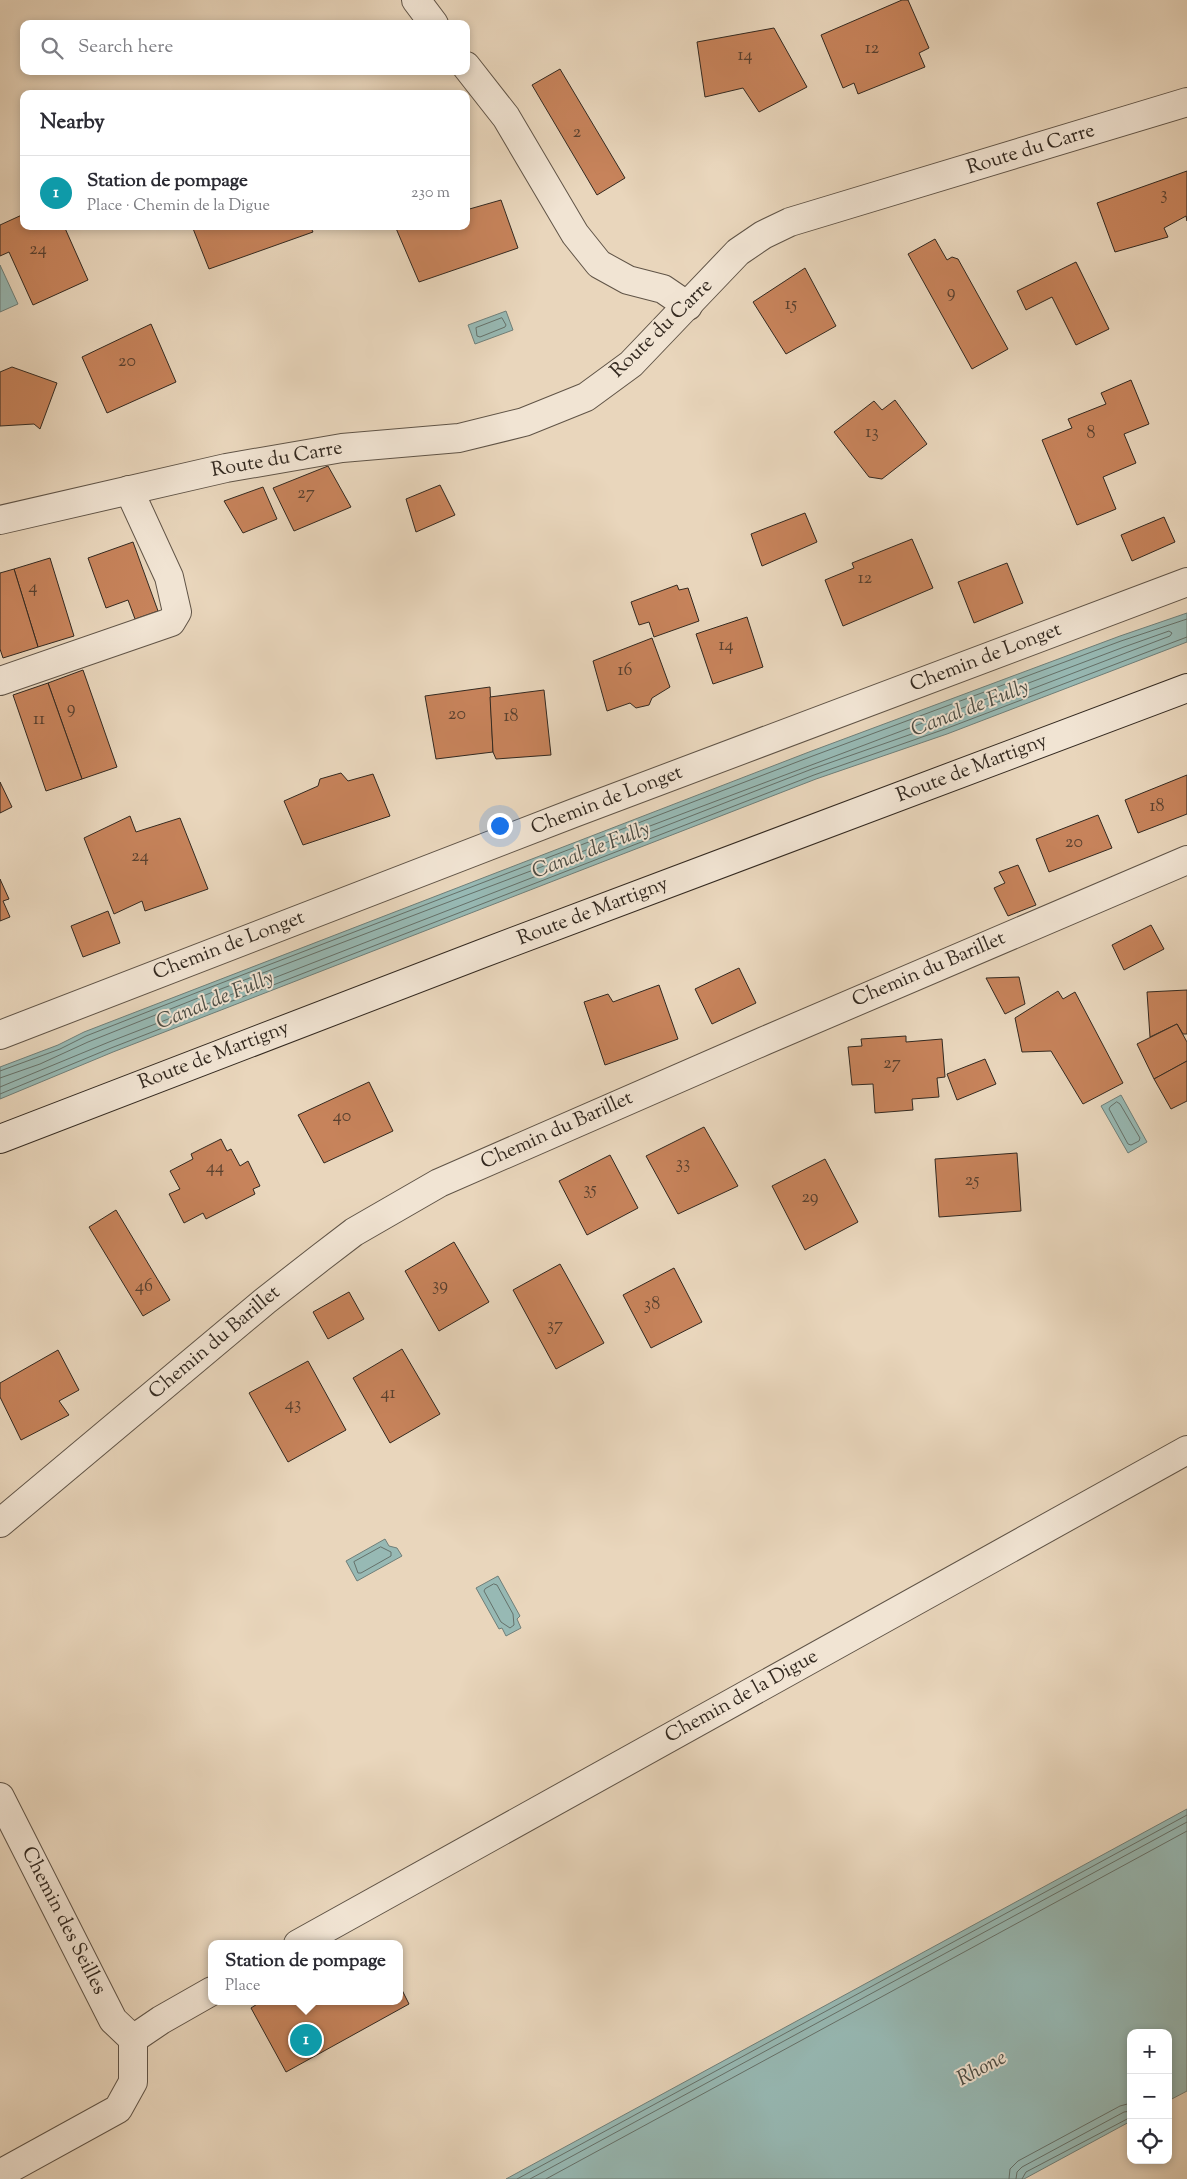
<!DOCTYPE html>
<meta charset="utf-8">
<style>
:root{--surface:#fff;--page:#f2f2f3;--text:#2b2b33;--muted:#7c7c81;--line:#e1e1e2;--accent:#1a73e8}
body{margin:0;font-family:"Sorts Mill Goudy",serif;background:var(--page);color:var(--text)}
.controls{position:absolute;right:15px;bottom:15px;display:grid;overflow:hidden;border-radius:10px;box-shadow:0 2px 8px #0003}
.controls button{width:45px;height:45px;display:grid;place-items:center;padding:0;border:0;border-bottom:1px solid var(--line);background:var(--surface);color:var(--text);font:25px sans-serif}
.you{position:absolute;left:499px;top:825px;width:18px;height:18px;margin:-12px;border:4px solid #fff;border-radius:50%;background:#1a73e8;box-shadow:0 0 0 8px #1a73e833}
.badge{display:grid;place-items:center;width:32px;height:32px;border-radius:50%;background:var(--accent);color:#fff;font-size:16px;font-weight:700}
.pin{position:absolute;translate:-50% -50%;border:2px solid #fff;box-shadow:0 1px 5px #0006}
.popup{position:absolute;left:208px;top:1940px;width:195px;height:65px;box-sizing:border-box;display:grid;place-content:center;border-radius:10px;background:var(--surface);filter:drop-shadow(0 1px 4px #0005);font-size:16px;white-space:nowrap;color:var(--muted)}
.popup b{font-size:19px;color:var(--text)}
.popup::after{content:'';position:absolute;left:50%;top:100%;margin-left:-10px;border:10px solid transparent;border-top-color:var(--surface)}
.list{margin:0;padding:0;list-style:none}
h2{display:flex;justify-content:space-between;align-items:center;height:65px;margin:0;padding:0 20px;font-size:21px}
h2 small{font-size:16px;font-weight:400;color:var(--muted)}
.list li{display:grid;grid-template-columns:32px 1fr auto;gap:15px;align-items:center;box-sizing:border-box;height:75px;padding:0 20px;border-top:1px solid var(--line)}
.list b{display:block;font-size:19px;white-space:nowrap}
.list p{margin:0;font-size:16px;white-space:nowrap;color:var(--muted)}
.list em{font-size:16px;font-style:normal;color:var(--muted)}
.icon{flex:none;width:28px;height:28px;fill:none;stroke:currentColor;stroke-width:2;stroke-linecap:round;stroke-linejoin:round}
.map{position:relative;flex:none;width:1187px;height:2179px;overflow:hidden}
.search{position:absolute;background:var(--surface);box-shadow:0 2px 8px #0003;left:20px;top:20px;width:450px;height:55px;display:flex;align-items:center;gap:12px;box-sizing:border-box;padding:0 18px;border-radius:10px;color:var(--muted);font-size:19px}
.panel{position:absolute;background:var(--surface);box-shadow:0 2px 8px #0003;left:20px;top:90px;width:450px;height:140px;border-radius:10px}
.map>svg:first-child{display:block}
</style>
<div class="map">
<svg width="1187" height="2179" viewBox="0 0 1187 2179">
<rect width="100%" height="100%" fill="#e9d6bc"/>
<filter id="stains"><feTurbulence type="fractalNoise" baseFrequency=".004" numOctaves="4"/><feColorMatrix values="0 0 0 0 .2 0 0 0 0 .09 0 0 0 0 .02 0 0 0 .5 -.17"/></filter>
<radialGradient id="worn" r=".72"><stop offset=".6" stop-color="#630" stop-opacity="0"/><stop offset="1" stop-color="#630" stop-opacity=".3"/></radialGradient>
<g fill="#97b9b4" stroke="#6f7f79">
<path d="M0 265 18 304 0 312Z"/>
<path d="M506 311 513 330 475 344 468 325Z"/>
<path d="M1187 613V642L947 734 816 779 113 1052 0 1099V1067L58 1045 84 1032 809 752 1120 636Z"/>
<path d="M1121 1095 1147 1142 1128 1153 1101 1106Z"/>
<path d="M385 1539 389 1546 397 1548 402 1556 357 1581 346 1561Z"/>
<path d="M498 1576 520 1616 517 1619 521 1628 506 1636 502 1628 499 1629 476 1588Z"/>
<path d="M1187 1809V2091L1168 2101V2033H1131V2121L1024 2179H506Z"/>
</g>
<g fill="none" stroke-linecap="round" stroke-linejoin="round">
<g stroke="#65716a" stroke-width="1">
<path d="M502 318 506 325 505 327 480 337 477 336 476 328Z"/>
<path d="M0 1071 60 1049 86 1036 211 987 810 757 1121 641 1187 619"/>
<path d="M0 1078 40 1064 88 1042 213 992 438 906 1124 647 1169 631 1172 633 1170 636 943 723 812 769 109 1042 0 1087"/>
<path d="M0 1094 111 1048 814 775 945 729 1187 637"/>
<path d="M1117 1102 1120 1104 1140 1138 1139 1141 1131 1145 1128 1144 1109 1109 1110 1107Z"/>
<path d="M381 1547 391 1552V1556L361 1573H358L354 1562Z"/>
<path d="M494 1584 497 1585 513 1614 514 1625 510 1628 501 1622 484 1591 485 1589Z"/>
<path d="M517 2179 1187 1815"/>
<path d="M530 2179 1187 1822"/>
<path d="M546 2179 1187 1831"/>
<path d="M1009 2179 1010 2169 1018 2161 1120 2106 1131 2103"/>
<path d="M1016 2179 1017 2172 1022 2167 1124 2112 1131 2111"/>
<path d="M1022 2179 1026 2172 1131 2117"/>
</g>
</g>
<g fill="#c7835b" stroke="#332920">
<path d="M902 0H908L929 48 919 53 925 67 858 94 854 83 843 88 821 35Z"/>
<path d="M774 28 807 87 759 112 743 88 705 97 697 42Z"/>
<path d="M560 69 625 178 597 195 532 85Z"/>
<path d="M1187 171V221L1186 216 1164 228 1168 237 1115 252 1097 203Z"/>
<path d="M501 200 518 248 419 282 395 226H466V210Z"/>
<path d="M24 214V226H64L88 280 33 305 9 252 0 256V225Z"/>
<path d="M192 226H310L313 232 209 269Z"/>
<path d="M935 239 947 260 952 257 958 259 1008 349 972 369 908 254Z"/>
<path d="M1076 262 1109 329 1076 345 1052 297 1026 310 1017 291Z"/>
<path d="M805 268 836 326 786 354 753 302Z"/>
<path d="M151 324 176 382 107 413 82 357Z"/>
<path d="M12 367 57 383 40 429 34 424 0 426V372Z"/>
<path d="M1131 380 1149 424 1124 434 1136 463 1103 477 1116 509 1077 525 1042 440 1072 428 1068 419 1106 404 1101 393Z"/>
<path d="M895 400 927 444 882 479 869 477 834 432 874 401 882 410Z"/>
<path d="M328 466 351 507 294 531 273 488Z"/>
<path d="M440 485 455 515 416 532 406 499Z"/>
<path d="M263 487 277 519 243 533 224 501Z"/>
<path d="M805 513 817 542 762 566 751 534Z"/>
<path d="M1164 517 1175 542 1132 561 1121 535Z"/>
<path d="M912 539 933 588 843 626 825 580 854 568 852 563Z"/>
<path d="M133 542 158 611 135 619 128 600 106 608 88 558Z"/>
<path d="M50 558 74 636 38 647 14 569Z"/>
<path d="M1007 563 1023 603 974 623 958 582Z"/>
<path d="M14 569 38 647 3 658 0 649V573Z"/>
<path d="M677 585 679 590 688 588 699 621 654 637 649 622 639 625 631 602Z"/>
<path d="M747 617 763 667 713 684 696 634Z"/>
<path d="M652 638 670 687 652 698 649 705 636 708 630 703 607 711 593 661Z"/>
<path d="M83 670 117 767 82 779 48 683Z"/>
<path d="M48 683 82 779 46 791 13 695Z"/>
<path d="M490 687 493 752 436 759 425 696Z"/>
<path d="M544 690 551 755 496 759 493 752 490 697Z"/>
<path d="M341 773 348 781 373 774 390 816 303 845 284 801 318 786 320 779Z"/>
<path d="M1187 775V814L1138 833 1125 800Z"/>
<path d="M0 782 12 807 0 813Z"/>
<path d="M1098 815 1112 848 1049 872 1036 839Z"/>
<path d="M130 816 136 832 180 818 208 889 145 911 142 901 114 914 84 838Z"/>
<path d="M1018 865 1036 905 1008 916 994 888 1005 883 999 872Z"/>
<path d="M0 879 9 899 3 901 10 917 0 921Z"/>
<path d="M108 911 120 943 83 957 71 926Z"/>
<path d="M1151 925 1164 949 1124 970 1112 945Z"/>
<path d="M739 968 756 1003 712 1024 695 989Z"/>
<path d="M1019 977 1025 1004 1005 1014 986 978Z"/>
<path d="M659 985 678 1039 605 1065 584 1002 608 994 613 1002Z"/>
<path d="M1187 990V1034H1183L1177 1024 1150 1037 1147 992Z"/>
<path d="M1058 991 1063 999 1075 992 1123 1083 1083 1104 1051 1051 1022 1052 1015 1018Z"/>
<path d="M1177 1024 1187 1042V1061L1154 1079 1137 1044Z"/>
<path d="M906 1036V1042L942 1039 945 1077 937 1078 939 1097 912 1099 913 1110 875 1113 873 1084 852 1085 848 1047 862 1046 861 1039Z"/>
<path d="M985 1059 996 1084 957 1100 947 1074Z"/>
<path d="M1187 1061V1101L1171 1109 1154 1079Z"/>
<path d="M369 1082 393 1131 324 1163 298 1115Z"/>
<path d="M704 1127 738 1186 678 1214 646 1156Z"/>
<path d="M221 1139 227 1151 231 1149 240 1166 248 1161 260 1186 253 1189 255 1194 206 1219 203 1213 184 1223 169 1194 180 1189 170 1171 193 1159 191 1154Z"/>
<path d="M1017 1153 1021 1211 939 1217 935 1159Z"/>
<path d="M610 1155 638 1208 587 1235 559 1181Z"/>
<path d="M825 1159 858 1222 805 1250 772 1186Z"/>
<path d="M116 1210 170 1300 143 1316 89 1227Z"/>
<path d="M454 1242 489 1302 439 1331 405 1271Z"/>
<path d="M560 1264 604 1343 556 1369 513 1290Z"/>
<path d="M674 1268 702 1322 651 1348 623 1295Z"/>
<path d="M349 1292 364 1319 328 1339 313 1312Z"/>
<path d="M402 1349 440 1414 390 1443 353 1378Z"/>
<path d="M58 1350 79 1390 59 1401 69 1415 21 1440 0 1397V1383Z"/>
<path d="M308 1361 346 1430 288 1462 249 1393Z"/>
<path d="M400 1986 409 2004 286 2072 251 2008 262 2001H400Z"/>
</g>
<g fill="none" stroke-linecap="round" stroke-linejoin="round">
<g stroke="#605447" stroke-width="30">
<g id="minor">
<path d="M416 0 434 24"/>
<path d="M466 66 506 117 575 234 599 264 628 280 663 289 688 306"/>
<path d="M0 520 226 468 342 448 459 438 524 422 586 397 631 364 738 252 763 235 790 222 1187 102"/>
<path d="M0 681 171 622 177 612 169 577 129 490"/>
<path d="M0 1035 574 813 1187 582"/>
<path d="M0 1523 265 1301 320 1258 354 1232 439 1183 764 1041 1187 860"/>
<path d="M0 1797 113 2020 133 2039"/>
<path d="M298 1944 1187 1450"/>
<path d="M133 2039 161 2020 212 1991"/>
<path d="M0 2174 118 2109 133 2082V2039"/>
</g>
</g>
<g stroke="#332920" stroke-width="30">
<path id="secondary" d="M0 1139 481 954 1187 688"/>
</g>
<use href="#minor" stroke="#f1e4d3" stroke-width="28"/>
<use href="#secondary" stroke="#f1e4d3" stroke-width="28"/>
</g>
<g text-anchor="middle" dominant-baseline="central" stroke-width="4" stroke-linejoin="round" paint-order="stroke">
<g font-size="18" fill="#58402f">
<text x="872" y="49">12</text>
<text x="745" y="56">14</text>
<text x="577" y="133">2</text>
<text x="1164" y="195">3</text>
<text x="38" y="250">24</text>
<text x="951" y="293">9</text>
<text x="791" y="305">15</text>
<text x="127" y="362">20</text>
<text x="872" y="433">13</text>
<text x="1091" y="434">8</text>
<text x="306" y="494">27</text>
<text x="865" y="579">12</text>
<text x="33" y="588">4</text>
<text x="726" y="646">14</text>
<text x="625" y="671">16</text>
<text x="71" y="709">9</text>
<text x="457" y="715">20</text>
<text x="511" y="717">18</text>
<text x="39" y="720">11</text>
<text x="1157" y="807">18</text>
<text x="1074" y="843">20</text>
<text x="140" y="857">24</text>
<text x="892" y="1064">27</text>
<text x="342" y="1117">40</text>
<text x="683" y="1164">33</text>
<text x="215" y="1168">44</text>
<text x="972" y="1181">25</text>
<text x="590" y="1190">35</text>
<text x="810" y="1198">29</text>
<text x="440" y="1286">39</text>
<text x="144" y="1287">46</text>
<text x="652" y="1305">38</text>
<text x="555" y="1326">37</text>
<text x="388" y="1394">41</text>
<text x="293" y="1405">43</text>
</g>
<g font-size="20" fill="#332920" stroke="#f1e4d3">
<text transform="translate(1031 150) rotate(-17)">Route du Carre</text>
<text transform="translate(662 329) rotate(-44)">Route du Carre</text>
<text transform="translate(277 460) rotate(-10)">Route du Carre</text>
<text transform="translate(986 658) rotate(-21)">Chemin de Longet</text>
<text transform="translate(972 769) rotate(-21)">Route de Martigny</text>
<text transform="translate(607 801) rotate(-21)">Chemin de Longet</text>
<text transform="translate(593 912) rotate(-21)">Route de Martigny</text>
<text transform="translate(229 946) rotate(-21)">Chemin de Longet</text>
<text transform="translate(929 970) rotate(-23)">Chemin du Barillet</text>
<text transform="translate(214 1056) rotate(-21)">Route de Martigny</text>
<text transform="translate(557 1131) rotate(-24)">Chemin du Barillet</text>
<text transform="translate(215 1343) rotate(-40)">Chemin du Barillet</text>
<text transform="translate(742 1697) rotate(-29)">Chemin de la Digue</text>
<text transform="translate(63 1921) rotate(63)">Chemin des Seilles</text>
</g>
<g font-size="21" font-style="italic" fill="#4c4d45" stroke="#f1e4d3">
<text transform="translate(970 709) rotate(-21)">Canal de Fully</text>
<text transform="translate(591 851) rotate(-21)">Canal de Fully</text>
<text transform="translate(215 1001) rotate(-22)">Canal de Fully</text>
<text transform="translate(982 2069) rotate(-28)">Rhone</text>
</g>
</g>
<rect width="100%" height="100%" filter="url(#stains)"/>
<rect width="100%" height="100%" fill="url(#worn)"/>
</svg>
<div class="controls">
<button>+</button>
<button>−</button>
<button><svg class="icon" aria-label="locate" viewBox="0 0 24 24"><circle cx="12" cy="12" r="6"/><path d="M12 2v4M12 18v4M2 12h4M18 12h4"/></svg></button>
</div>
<div class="you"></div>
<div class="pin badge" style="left:306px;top:2040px;background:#0f9aa8">1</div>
<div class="popup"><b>Station de pompage</b>Place</div>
<div class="search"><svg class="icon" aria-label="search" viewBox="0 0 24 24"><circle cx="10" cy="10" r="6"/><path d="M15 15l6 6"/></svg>Search here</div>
<section class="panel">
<h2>Nearby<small></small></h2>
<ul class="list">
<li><span class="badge" style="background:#0f9aa8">1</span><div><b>Station de pompage</b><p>Place · Chemin de la Digue</p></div><em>230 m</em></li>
</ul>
</section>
</div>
